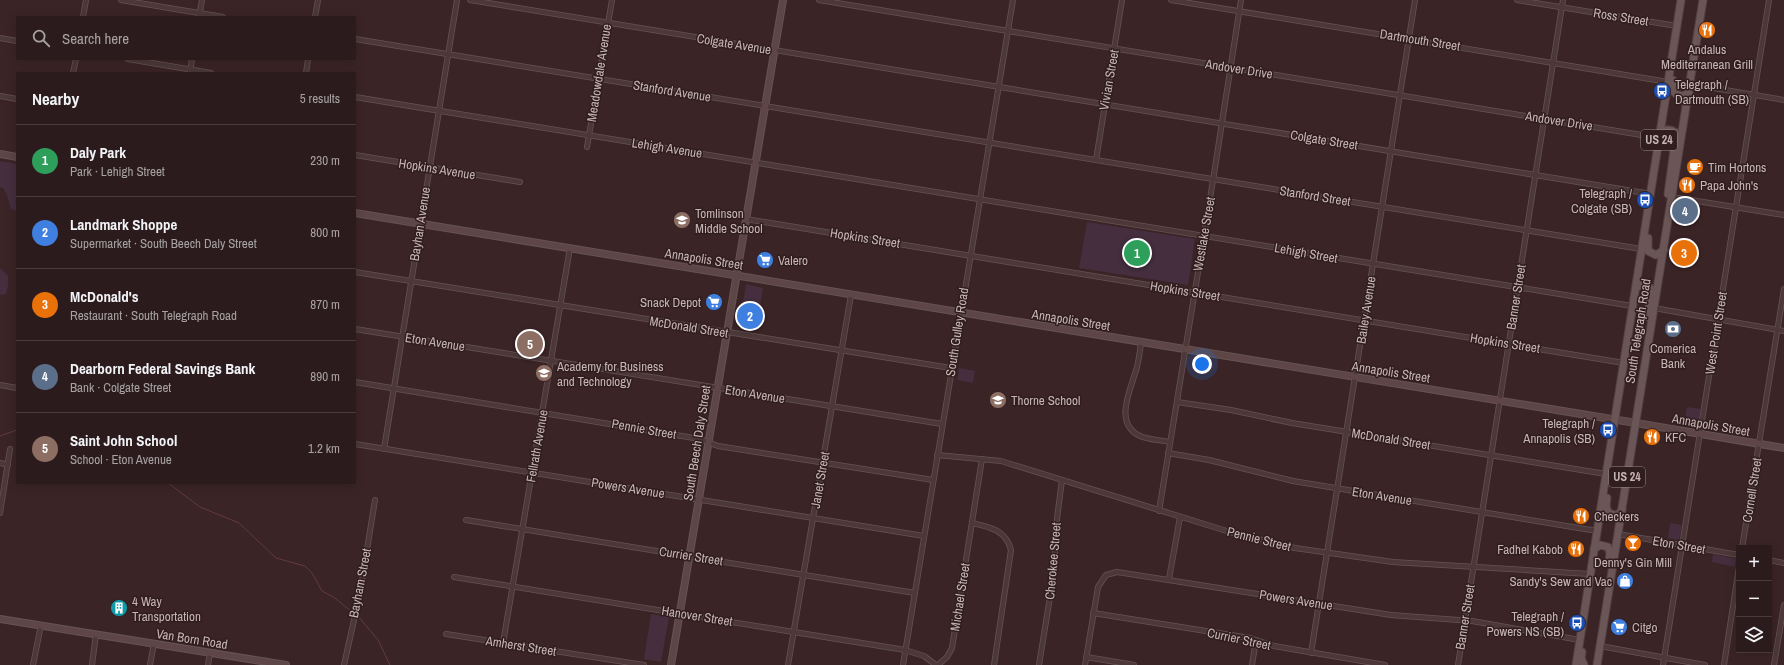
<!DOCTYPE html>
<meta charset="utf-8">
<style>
:root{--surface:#2c1b1c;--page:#382829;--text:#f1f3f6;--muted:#a6a1a3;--line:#48393b;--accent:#f28d8f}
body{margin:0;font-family:"Archivo Narrow",sans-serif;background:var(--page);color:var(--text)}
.controls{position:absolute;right:12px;bottom:12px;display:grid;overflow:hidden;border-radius:0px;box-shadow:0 2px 10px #0003}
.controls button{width:36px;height:36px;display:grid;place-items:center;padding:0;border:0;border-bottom:1px solid var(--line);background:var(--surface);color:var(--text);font:20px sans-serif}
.you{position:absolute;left:1202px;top:364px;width:14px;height:14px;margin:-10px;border:3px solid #fff;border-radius:50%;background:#1a73e8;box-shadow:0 0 0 6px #1a73e833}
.badge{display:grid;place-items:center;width:26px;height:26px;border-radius:50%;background:var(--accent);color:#fff;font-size:13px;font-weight:700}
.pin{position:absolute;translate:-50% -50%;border:2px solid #fff;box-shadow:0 1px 4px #0006}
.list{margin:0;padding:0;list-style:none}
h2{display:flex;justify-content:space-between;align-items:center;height:52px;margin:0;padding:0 16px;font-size:17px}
h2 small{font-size:13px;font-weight:400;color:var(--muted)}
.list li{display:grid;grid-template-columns:26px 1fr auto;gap:12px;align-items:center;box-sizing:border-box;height:72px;padding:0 16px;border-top:1px solid var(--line)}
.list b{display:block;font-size:15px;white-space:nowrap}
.list p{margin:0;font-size:13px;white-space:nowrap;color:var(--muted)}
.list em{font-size:13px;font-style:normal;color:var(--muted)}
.icon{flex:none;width:22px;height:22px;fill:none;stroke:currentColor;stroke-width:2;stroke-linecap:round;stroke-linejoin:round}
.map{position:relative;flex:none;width:1784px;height:665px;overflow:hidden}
.search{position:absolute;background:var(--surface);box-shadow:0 2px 10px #0003;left:16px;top:16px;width:340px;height:44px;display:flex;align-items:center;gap:10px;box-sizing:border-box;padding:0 14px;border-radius:0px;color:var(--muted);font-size:15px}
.panel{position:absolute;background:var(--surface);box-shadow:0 2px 10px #0003;left:16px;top:72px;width:340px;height:412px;border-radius:0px}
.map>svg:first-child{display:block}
</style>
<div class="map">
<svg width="1784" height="665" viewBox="0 0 1784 665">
<rect width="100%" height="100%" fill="#3b2426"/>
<g fill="#452e3e">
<path d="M0 161 17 164V211L11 209 7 195 3 188 0 187Z"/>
<path d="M1087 222 1195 239 1188 285 1079 268Z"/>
<path d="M0 268 8 276V286L6 294 0 295Z"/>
<path d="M746 284 763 288 759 312 742 309Z"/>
<path d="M959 368 975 371 973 383 957 380Z"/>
<path d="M1687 407 1701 409 1697 427 1684 425Z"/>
<path d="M1670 523 1682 525 1679 540 1668 538Z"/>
<path d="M1713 554 1736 559 1735 567 1712 562Z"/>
<path d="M651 614 669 617 661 662 644 659Z"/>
</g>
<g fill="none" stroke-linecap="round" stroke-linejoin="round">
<g stroke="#633a3c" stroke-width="1">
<path d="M0 436 17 430"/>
<path d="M168 483 200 507 239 523 276 558 305 566 312 573 322 591 335 598 353 613"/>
<path d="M358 616 378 640 390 665"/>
</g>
<g stroke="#665354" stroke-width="6">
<g id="street">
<path d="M121 0 223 17"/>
<path d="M470 0 1651 194"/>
<path d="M819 0 1660 138"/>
<path d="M1171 0 1668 82"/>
<path d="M1517 0 1677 26"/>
<path d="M83 17 86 0"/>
<path d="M199 17 202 0"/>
<path d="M315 17 318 0"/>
<path d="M0 38 17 41"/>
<path d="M355 39 1641 249"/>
<path d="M128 59 211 73"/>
<path d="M73 73 76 59"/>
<path d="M190 73 192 59"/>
<path d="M306 73 308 59"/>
<path d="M1690 84 1784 100"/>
<path d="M0 96 17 99"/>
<path d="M355 97 1632 306"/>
<path d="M587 147 612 0"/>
<path d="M355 155 520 182"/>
<path d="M1096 160 1122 0"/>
<path d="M1672 197 1784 215"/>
<path d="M746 219 1624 363"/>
<path d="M355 272 951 368"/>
<path d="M1654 308 1784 331"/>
<path d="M355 329 942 424"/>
<path d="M1141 342C1140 351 1139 359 1137 367 1132 387 1112 423 1140 436 1149 440 1161 440 1170 442"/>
<path d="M355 382 700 439 718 446 933 480"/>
<path d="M0 385 17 388"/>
<path d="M1177 402 1231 410 1292 423 1606 474"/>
<path d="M355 444 924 536"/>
<path d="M384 449 457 0"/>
<path d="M1168 453 1209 460 1293 481 1597 531"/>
<path d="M937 455 1001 461 1230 532 1295 548 1393 562 1590 574"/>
<path d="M0 463 8 465"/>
<path d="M1159 511 1214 174 1241 0"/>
<path d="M0 513 10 449"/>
<path d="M466 520 915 593"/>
<path d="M972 523C990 527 1006 530 1011 550L994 665"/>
<path d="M1618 534 1739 555"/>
<path d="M1742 548 1784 289"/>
<path d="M1769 560 1784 563"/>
<path d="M454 577 905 650 924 656 936 665"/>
<path d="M1169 579 1180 517"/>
<path d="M1093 613 1250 638 1274 646 1385 665"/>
<path d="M446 634 644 665"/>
<path d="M503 643 570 248"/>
<path d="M1600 646 1705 665"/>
<path d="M1311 653 1415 0"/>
<path d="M1086 657 1134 665"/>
<path d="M33 665 41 625"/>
<path d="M92 665 96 634"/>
<path d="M150 665 154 643"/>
<path d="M208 665 210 653"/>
<path d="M344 665 360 593 375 500"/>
<path d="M788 665 851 295"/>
<path d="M903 665 1013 0"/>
<path d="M938 665 947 657 952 648 982 459"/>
<path d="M1039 665 1055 566V534L1062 480"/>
<path d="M1085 665 1098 587 1106 575 1117 572 1391 615 1472 621 1580 640"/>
<path d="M1252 665 1256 640"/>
<path d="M1458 665 1563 0"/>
<path d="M1663 665 1769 0"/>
<path d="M1724 665 1739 567"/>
<path d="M1774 665 1784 605"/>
</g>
</g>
<g stroke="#665354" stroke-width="8">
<g id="secondary">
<path d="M0 154 17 157"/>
<path d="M355 213 1636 423 1784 448"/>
<path d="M0 619 286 665"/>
<path d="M671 665 783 0"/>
</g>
</g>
<g stroke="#544142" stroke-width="9">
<g id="primary">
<path d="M1673 80 1672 89 1676 94 1683 96 1689 93"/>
<path d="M1660 134C1665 129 1670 129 1675 132L1676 135 1668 194"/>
<path d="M1648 238V251L1656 255 1664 250"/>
<path d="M1636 288 1640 285 1645 284 1651 289 1648 317"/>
<path d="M1607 498C1605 508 1606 515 1618 515L1622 510"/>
<path d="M1594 549 1600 545 1608 547 1610 553 1609 562"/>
<path d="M1582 652 1581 658 1584 665"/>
<path d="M1576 665 1681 0"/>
<path d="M1597 665 1703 0"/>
</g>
</g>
<use href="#street" stroke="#4c3839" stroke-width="4.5"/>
<use href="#secondary" stroke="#5e4646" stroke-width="6"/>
<use href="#primary" stroke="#6b5657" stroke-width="7"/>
</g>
<defs>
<g id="restaurant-disc" transform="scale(0.9)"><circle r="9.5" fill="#e8710a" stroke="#301d1e"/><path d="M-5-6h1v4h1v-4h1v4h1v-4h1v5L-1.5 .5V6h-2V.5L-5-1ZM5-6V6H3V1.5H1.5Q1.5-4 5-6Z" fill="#fff"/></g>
<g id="bus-disc" transform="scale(0.9)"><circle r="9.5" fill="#1a4fb4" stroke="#301d1e"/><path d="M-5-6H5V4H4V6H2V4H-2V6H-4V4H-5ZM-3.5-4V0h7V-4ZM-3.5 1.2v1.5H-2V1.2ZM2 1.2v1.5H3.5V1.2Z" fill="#fff"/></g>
<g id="cafe-disc" transform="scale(0.9)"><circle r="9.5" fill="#e8710a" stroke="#301d1e"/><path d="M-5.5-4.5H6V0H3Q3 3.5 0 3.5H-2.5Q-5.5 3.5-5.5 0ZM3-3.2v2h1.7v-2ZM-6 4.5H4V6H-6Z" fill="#fff"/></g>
<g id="school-disc" transform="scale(0.9)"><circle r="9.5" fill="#8d6e63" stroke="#301d1e"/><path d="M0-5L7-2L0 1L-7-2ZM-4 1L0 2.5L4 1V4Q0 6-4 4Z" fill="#fff"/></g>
<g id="supermarket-disc" transform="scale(0.9)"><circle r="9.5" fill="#3f7fe0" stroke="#301d1e"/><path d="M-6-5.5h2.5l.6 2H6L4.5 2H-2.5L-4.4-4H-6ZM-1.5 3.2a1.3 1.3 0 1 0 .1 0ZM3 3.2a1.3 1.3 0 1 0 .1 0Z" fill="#fff"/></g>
<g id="bank-disc" transform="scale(0.9)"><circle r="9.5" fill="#5c6f8a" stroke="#301d1e"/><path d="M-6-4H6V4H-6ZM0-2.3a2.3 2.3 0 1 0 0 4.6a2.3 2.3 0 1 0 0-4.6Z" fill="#fff"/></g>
<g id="bar-disc" transform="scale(0.9)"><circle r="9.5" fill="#e8710a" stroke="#301d1e"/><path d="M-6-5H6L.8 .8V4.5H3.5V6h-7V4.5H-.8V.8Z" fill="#fff"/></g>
<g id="shop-disc" transform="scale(0.9)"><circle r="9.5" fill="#3f7fe0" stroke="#301d1e"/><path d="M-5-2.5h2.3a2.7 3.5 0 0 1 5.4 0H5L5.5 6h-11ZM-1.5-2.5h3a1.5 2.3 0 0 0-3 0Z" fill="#fff"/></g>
<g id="building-disc" transform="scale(0.9)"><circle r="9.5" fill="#0f9aa8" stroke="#301d1e"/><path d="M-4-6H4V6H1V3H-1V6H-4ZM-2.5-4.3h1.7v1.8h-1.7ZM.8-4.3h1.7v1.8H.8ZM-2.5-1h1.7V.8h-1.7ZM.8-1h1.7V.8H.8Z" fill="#fff"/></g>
</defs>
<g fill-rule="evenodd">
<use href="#restaurant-disc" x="1707" y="30"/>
<use href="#bus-disc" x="1662" y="91"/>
<use href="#cafe-disc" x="1695" y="167"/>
<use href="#restaurant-disc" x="1687" y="185"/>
<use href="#bus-disc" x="1645" y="200"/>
<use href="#school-disc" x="682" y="220"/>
<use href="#supermarket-disc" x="765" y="260"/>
<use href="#supermarket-disc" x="714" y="302"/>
<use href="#bank-disc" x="1673" y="329"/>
<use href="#school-disc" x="544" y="373"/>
<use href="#school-disc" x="998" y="400"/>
<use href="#bus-disc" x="1608" y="430"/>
<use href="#restaurant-disc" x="1652" y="437"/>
<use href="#restaurant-disc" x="1581" y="516"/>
<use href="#bar-disc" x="1633" y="543"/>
<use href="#restaurant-disc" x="1576" y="549"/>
<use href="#shop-disc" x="1625" y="581"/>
<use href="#building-disc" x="119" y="608"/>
<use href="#bus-disc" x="1577" y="623"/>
<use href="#supermarket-disc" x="1619" y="627"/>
</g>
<g text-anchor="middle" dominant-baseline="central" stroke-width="3" stroke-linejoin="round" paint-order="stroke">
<g fill="#301d1e" stroke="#9a8787" stroke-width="1">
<rect x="1641" y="130" width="36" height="20" rx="3"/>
<rect x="1609" y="467" width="36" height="20" rx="3"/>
</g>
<g font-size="12" font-weight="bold" fill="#c7b4b4">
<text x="1659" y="140">US 24</text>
<text x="1627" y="477">US 24</text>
</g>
<g font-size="13" fill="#c7b4b4" stroke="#301d1e">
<text transform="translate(1621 17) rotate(9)">Ross Street</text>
<text transform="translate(1420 40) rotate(9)">Dartmouth Street</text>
<text transform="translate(734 44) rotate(9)">Colgate Avenue</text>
<text transform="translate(1239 69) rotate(9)">Andover Drive</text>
<text transform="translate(599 73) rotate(-81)">Meadowdale Avenue</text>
<text transform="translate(1109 80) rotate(-80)">Vivian Street</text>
<text transform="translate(672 91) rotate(9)">Stanford Avenue</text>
<text transform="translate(1559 121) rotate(9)">Andover Drive</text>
<text transform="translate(1324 140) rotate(9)">Colgate Street</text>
<text transform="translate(667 148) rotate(9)">Lehigh Avenue</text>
<text transform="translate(437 169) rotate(9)">Hopkins Avenue</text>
<text transform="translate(1315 196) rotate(9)">Stanford Street</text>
<text transform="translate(420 224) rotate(-81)">Bayhan Avenue</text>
<text transform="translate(1204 234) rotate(-80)">Westlake Street</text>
<text transform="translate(865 238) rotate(9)">Hopkins Street</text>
<text transform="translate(1306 253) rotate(10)">Lehigh Street</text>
<text transform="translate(704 259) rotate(9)">Annapolis Street</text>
<text transform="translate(1185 291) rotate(9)">Hopkins Street</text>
<text transform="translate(1516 297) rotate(-81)">Banner Street</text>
<text transform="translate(1366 310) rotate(-81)">Bailey Avenue</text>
<text transform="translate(1071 320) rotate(9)">Annapolis Street</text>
<text transform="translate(689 327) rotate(9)">McDonald Street</text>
<text transform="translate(1638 331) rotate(-81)">South Telegraph Road</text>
<text transform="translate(957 332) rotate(-81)">South Gulley Road</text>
<text transform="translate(1716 333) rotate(-81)">West Point Street</text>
<text transform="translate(435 342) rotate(9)">Eton Avenue</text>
<text transform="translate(1505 343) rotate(9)">Hopkins Street</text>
<text transform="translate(1391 372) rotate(9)">Annapolis Street</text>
<text transform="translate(755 394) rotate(9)">Eton Avenue</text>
<text transform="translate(1711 425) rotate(10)">Annapolis Street</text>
<text transform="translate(644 429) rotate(10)">Pennie Street</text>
<text transform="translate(1391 439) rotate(9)">McDonald Street</text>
<text transform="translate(697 443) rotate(-81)">South Beech Daly Street</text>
<text transform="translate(537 446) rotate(-80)">Fellrath Avenue</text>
<text transform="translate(820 480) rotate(-80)">Janet Street</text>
<text transform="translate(628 488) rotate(9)">Powers Avenue</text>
<text transform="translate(1752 490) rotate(-81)">Cornell Street</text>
<text transform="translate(1382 496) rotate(9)">Eton Avenue</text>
<text transform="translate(1259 539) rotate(14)">Pennie Street</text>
<text transform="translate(1679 545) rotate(10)">Eton Street</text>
<text transform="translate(691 556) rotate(9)">Currier Street</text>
<text transform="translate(1053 561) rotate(-85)">Cherokee Street</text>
<text transform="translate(360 583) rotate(-79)">Bayham Street</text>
<text transform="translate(960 597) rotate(-81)">Michael Street</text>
<text transform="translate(1296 600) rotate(9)">Powers Avenue</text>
<text transform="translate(697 616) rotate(9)">Hanover Street</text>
<text transform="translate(1465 617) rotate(-81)">Banner Street</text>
<text transform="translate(192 639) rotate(9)">Van Born Road</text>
<text transform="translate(1239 639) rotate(12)">Currier Street</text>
<text transform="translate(521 646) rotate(9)">Amherst Street</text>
</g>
<g font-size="13" fill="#c7b4b4" stroke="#301d1e" text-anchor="start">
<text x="1707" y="49" text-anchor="middle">Andalus<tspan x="1707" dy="15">Mediterranean Grill</tspan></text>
<text x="1675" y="84">Telegraph /<tspan x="1675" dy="15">Dartmouth (SB)</tspan></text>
<text x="1708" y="167">Tim Hortons</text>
<text x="1700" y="185">Papa John's</text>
<text x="1632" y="193" text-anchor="end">Telegraph /<tspan x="1632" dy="15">Colgate (SB)</tspan></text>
<text x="695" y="213">Tomlinson<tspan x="695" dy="15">Middle School</tspan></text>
<text x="778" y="260">Valero</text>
<text x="701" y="302" text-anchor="end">Snack Depot</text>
<text x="1673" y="348" text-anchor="middle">Comerica<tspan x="1673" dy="15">Bank</tspan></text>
<text x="557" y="366">Academy for Business<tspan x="557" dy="15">and Technology</tspan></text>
<text x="1011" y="400">Thorne School</text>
<text x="1595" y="423" text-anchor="end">Telegraph /<tspan x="1595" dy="15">Annapolis (SB)</tspan></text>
<text x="1665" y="437">KFC</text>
<text x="1594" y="516">Checkers</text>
<text x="1563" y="549" text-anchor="end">Fadhel Kabob</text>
<text x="1633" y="562" text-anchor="middle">Denny's Gin Mill</text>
<text x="1612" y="581" text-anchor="end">Sandy's Sew and Vac</text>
<text x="132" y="601">4 Way<tspan x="132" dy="15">Transportation</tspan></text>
<text x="1564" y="616" text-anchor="end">Telegraph /<tspan x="1564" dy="15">Powers NS (SB)</tspan></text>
<text x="1632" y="627">Citgo</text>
</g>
</g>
</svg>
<div class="controls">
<button>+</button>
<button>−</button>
<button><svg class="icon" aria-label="layers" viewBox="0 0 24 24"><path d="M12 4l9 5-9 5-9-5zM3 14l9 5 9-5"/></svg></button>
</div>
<div class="you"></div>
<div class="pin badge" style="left:1137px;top:253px;background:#2e9e5b">1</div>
<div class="pin badge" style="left:750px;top:316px;background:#3f7fe0">2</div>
<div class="pin badge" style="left:1684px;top:253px;background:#e8710a">3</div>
<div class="pin badge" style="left:1685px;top:211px;background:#5c6f8a">4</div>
<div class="pin badge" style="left:530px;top:344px;background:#8d6e63">5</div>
<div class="search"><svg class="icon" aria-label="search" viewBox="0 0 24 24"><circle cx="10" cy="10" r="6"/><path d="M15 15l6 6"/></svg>Search here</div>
<section class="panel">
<h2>Nearby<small>5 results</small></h2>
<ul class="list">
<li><span class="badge" style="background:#2e9e5b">1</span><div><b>Daly Park</b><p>Park · Lehigh Street</p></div><em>230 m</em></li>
<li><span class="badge" style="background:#3f7fe0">2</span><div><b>Landmark Shoppe</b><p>Supermarket · South Beech Daly Street</p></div><em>800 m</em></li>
<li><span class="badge" style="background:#e8710a">3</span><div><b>McDonald's</b><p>Restaurant · South Telegraph Road</p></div><em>870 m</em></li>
<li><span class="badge" style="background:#5c6f8a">4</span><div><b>Dearborn Federal Savings Bank</b><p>Bank · Colgate Street</p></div><em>890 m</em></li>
<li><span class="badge" style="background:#8d6e63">5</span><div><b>Saint John School</b><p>School · Eton Avenue</p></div><em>1.2 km</em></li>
</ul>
</section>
</div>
